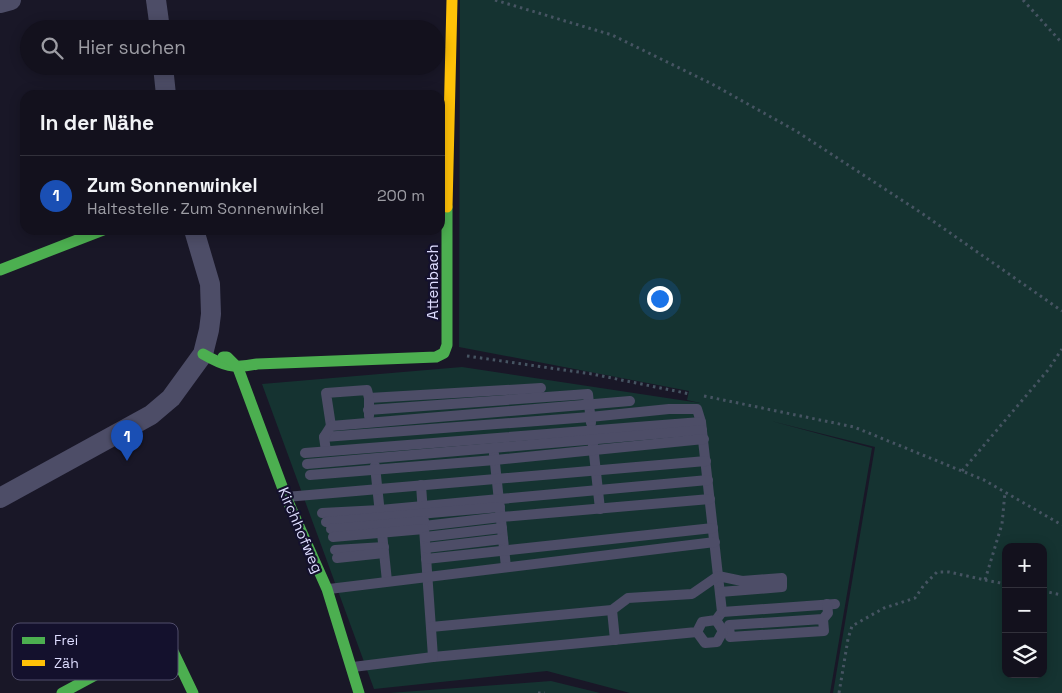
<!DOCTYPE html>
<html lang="de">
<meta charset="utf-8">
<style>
:root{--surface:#13111d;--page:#1c1a26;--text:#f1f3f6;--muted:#9d9da4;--line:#32313b;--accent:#9998b3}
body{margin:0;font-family:"Space Grotesk",sans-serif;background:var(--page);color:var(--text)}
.controls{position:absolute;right:15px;bottom:15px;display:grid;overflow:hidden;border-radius:10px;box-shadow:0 2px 12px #0003}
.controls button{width:45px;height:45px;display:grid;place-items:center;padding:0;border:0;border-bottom:1px solid var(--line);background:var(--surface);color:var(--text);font:25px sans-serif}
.you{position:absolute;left:659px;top:298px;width:18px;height:18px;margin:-12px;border:4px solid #fff;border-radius:50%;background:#1a73e8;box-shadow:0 0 0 8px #1a73e833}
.badge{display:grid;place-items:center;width:32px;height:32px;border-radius:50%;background:var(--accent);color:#fff;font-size:16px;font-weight:700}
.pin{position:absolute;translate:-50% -41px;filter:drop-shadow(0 1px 2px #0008)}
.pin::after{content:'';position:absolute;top:26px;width:18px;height:15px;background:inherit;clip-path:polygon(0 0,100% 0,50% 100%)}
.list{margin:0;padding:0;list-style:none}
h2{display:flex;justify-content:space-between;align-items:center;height:65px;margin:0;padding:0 20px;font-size:21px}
h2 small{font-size:16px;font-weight:400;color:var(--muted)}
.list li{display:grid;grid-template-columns:32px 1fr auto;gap:15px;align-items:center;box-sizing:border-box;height:80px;padding:0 20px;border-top:1px solid var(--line)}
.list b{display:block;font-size:19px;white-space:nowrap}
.list p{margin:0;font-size:16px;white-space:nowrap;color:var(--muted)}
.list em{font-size:16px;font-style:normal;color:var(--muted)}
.icon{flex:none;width:28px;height:28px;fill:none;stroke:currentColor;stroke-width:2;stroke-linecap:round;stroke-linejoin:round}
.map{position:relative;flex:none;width:1062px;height:693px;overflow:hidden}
.search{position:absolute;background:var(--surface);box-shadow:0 2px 12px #0003;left:20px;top:20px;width:425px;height:55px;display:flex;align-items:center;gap:12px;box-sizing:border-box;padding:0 18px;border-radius:28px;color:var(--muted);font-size:19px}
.panel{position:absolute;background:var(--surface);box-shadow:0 2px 12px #0003;left:20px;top:90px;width:425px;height:145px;border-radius:15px}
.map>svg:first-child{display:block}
</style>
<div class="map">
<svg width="1062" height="693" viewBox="0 0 1062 693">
<rect width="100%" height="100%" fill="#191727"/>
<g fill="#153331" fill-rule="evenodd">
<path d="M460 0H1062V693H833L875 447 771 421 872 448 830 693H630L547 671 374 689 262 384 462 367 700 403 687 400 689 391 459 347ZM1006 547H1043V674H1006Z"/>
<path d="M551 681 600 693H389Z"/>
</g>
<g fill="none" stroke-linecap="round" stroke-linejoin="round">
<g stroke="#465462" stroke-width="3" stroke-dasharray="2.5 4" stroke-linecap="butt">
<path d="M495 0 612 35 712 84 796 131 920 212 1062 311"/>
<path d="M1023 0 1062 43"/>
<path d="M467 356 592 374 690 394"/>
<path d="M704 396 854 427 984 480 1062 525"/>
<path d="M962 471 1048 370 1062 349"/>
<path d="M985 580 1006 584"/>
<path d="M1043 591 1062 595"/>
<path d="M538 693H545"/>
<path d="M839 693 848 639 852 626 884 608 915 598 924 585 937 572H949L985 580 1002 524 1005 492"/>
</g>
<g stroke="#4d4d67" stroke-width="10">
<path d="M369 398 541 388"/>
<path d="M368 410 588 394 591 423"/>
<path d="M331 426 326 393 367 390 369 398V416"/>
<path d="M324 437 590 417 669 409H697L701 422"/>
<path d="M593 445 600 509"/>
<path d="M326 451 324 437 331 426 630 401"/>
<path d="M305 453 701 422 722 612 716 620 702 622 697 632 433 657 353 667"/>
<path d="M494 454 506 567"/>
<path d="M307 464 702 430"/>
<path d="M375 466 387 581"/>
<path d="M310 475 495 460 704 439"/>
<path d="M421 485 433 657"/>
<path d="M286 497 706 461"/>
<path d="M322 513 380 510 708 480"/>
<path d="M326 522 500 507"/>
<path d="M424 526 501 517 710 499"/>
<path d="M331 529 424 521"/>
<path d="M333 537 424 529"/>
<path d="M425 537 502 528"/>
<path d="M426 548 503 539"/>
<path d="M335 550 384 547"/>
<path d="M337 558 384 553"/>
<path d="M426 559 713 528"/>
<path d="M329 589 715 542"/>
<path d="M612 610 615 640"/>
<path d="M722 612 835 604"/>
<path d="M823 619 729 625 730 637 824 631 823 619 828 613 827 604"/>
<path d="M431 627 612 610 628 598 692 594 718 576 742 581 782 578V587L720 592"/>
<path d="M697 632 705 643 717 642 723 631 716 620"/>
</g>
<g stroke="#4d4d67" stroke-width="20">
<path d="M156 0 160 29"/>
<path d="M0 3 11 0"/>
<path d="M163 66 166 95"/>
<path d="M0 498 151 415 171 398 203 354 209 330 211 314 210 284 194 230"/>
</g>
<g stroke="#4caf50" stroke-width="11">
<path d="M0 270 103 230"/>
<path d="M203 354C224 366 233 369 257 364L436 357 444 353 447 345V207"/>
<path d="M223 357H227L238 368 286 497 327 589 359 693"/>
<path d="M62 693 155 643 171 647 193 693"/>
</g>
<path stroke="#ffc107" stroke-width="11" d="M447 207 452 0"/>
</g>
<g text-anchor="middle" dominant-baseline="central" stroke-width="4.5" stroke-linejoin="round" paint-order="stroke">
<g font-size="15" fill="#deddff" stroke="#14112d">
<text transform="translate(432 282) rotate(-90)">Attenbach</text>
<text transform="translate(301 530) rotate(67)">Kirchhofweg</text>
</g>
</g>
<rect x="12" y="623" width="166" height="57" rx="8" fill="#14112d" stroke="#514e6c" stroke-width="1"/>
<rect x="22" y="637" width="23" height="7" fill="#4caf50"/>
<rect x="22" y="660" width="23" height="6" fill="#ffc107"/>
<g font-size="14" fill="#deddff">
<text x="54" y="645">Frei</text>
<text x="54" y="668">Zäh</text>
</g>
</svg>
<div class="controls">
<button>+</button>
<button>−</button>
<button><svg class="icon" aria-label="layers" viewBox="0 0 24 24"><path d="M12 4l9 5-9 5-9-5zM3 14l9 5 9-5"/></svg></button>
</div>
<div class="you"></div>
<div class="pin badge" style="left:127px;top:461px;background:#1a4fb4">1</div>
<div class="search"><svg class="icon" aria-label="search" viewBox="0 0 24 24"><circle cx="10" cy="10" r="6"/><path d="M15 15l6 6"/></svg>Hier suchen</div>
<section class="panel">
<h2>In der Nähe<small></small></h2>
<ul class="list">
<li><span class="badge" style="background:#1a4fb4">1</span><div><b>Zum Sonnenwinkel</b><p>Haltestelle · Zum Sonnenwinkel</p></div><em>200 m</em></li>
</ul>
</section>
</div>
